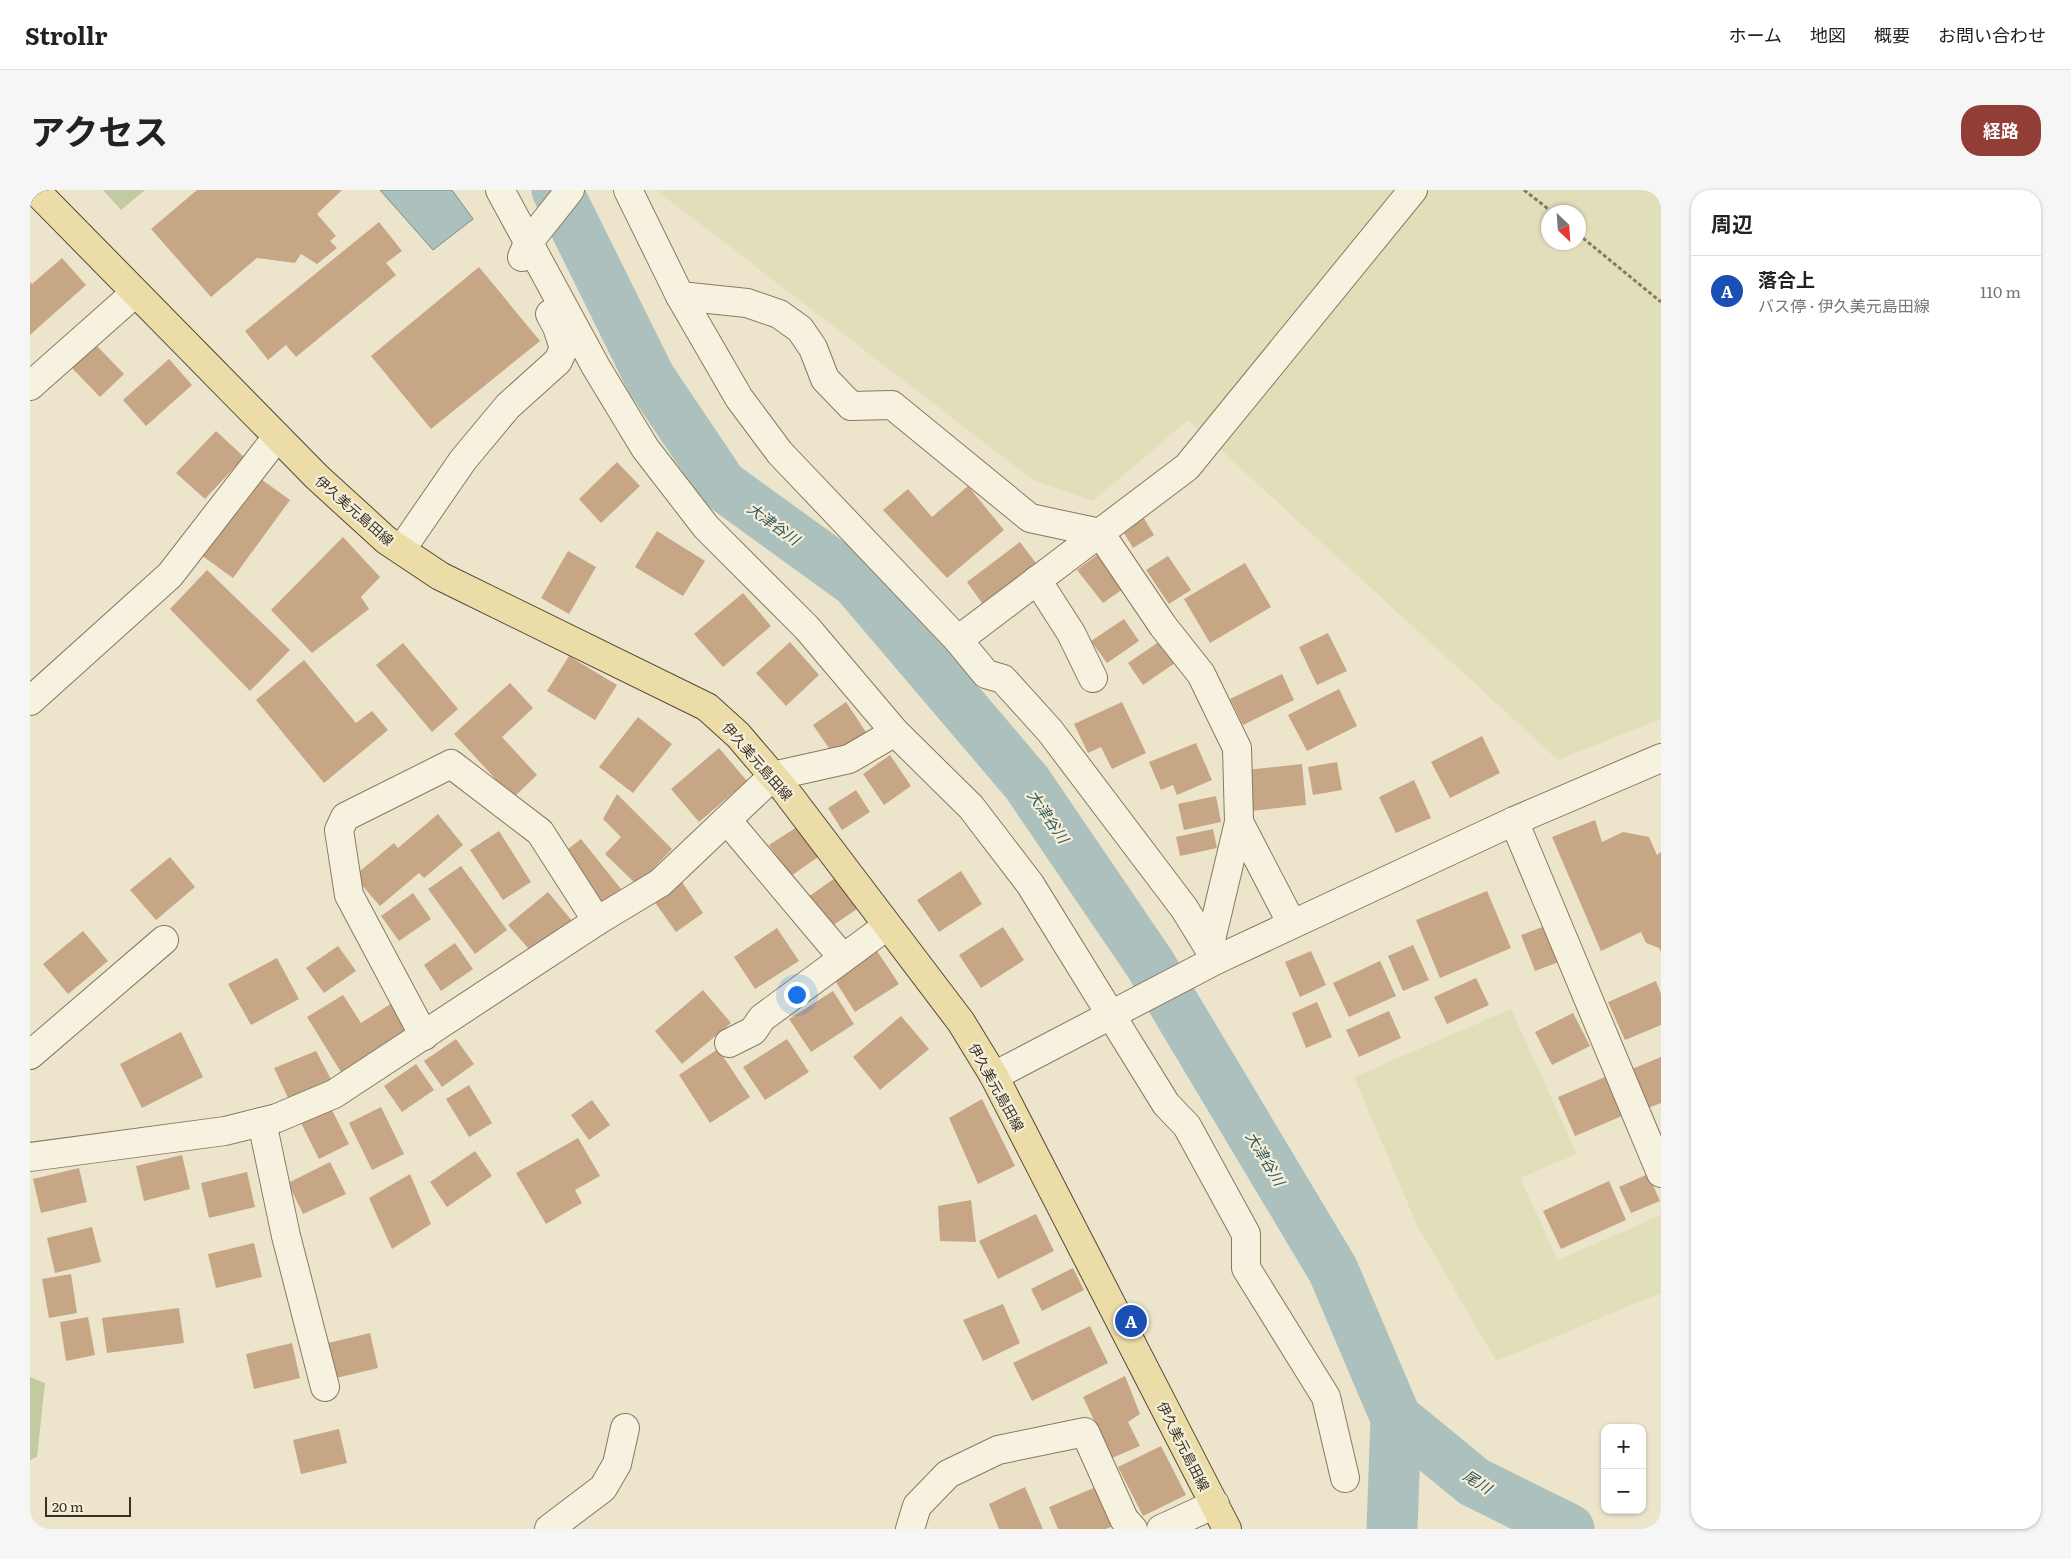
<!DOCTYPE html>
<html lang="ja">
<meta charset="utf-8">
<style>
:root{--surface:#fff;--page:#f6f6f6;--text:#222;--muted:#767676;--line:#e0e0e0;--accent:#923d35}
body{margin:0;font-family:Literata,"Noto Sans JP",serif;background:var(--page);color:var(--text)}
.controls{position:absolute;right:15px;bottom:15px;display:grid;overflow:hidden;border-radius:10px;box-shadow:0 1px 4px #0004}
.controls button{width:45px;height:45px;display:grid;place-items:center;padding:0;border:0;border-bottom:1px solid var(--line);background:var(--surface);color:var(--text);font:25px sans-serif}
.compass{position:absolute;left:1511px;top:15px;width:45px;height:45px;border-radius:50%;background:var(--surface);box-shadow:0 1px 4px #0004;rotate:155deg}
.scale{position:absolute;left:15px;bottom:12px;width:86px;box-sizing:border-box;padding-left:5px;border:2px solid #3a3023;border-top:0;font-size:14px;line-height:18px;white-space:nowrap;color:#3a3023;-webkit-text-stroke:4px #f4efdb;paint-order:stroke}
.you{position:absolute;left:766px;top:804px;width:18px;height:18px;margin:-12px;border:4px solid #fff;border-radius:50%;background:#1a73e8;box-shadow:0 0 0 8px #1a73e833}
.badge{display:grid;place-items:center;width:32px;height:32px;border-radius:50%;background:var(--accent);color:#fff;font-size:16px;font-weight:700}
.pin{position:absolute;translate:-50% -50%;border:2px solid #fff;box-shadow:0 1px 5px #0006}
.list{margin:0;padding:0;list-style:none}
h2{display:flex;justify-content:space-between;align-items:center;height:65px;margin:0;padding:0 20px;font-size:21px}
h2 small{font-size:16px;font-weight:400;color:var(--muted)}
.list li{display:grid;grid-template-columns:32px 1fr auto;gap:15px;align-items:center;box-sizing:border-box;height:70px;padding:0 20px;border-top:1px solid var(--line)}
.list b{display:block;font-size:19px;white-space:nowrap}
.list p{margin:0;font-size:16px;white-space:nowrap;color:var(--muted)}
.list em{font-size:16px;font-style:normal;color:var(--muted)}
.map{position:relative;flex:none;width:1631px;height:1339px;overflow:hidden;border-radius:20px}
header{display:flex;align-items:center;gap:30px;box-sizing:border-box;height:70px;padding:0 25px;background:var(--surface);border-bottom:1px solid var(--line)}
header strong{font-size:24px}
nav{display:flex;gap:28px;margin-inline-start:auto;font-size:18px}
.intro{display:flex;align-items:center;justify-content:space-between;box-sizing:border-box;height:120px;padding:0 30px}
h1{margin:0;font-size:35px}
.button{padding:12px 22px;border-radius:20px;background:var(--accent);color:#fff;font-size:18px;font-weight:700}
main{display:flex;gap:30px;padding:0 30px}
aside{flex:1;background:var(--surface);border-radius:20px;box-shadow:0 1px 4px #0004}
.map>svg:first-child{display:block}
</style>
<header>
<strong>Strollr</strong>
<nav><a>ホーム</a><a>地図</a><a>概要</a><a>お問い合わせ</a></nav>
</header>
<div class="intro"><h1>アクセス</h1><a class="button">経路</a></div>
<main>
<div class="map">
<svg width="1631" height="1339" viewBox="0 0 1631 1339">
<rect width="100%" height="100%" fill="#ece5cc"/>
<g fill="#e1deba" fill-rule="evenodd">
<path d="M626 0H1631V529L1528 570 1158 230 1063 311 1003 290ZM1518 22H1548V52H1518Z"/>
<path d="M1481 819 1547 964 1490 988 1528 1070 1631 1025V1103L1466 1171 1387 1035 1324 887Z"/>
</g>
<g fill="#c1caa0">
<path d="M73 0H115L91 20Z"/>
<path d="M0 1187 15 1193 7 1267 0 1270Z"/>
</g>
<path fill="#acc1bd" stroke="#728f8b" d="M350 0H422L443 29 403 60Z"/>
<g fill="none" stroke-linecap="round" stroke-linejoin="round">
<g stroke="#acc1bd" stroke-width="51">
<path d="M527 0 620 188 692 295 826 392 997 593 1120 774 1303 1080 1366 1228 1362 1339"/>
<path d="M1366 1228 1444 1292 1539 1339"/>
</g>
</g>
<g fill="#c7a685">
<path d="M167 0H312L287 24 306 46 300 51 307 58 287 74 271 64 265 73 227 68 181 107 121 39Z"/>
<path d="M349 32 372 61 356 73 366 85 266 167 256 155 238 170 215 141Z"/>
<path d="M32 68 56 95 0 145V92L2 94Z"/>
<path d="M449 77 510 151 401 239 341 166Z"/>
<path d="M66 155 94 184 70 207 42 178Z"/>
<path d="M139 169 162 195 116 236 93 210Z"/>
<path d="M186 241 214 267 175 309 146 283Z"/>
<path d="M587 272 610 296 571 333 549 309Z"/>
<path d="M228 287 260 310 203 388 171 365Z"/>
<path d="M938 296 974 340 917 388 853 320 878 299 902 327Z"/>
<path d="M1112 325 1124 345 1103 358 1091 338Z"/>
<path d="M627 341 675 371 653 406 605 377Z"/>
<path d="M313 347 350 387 331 407 339 419 282 463 241 420Z"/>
<path d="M990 352 1006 373 952 413 937 392Z"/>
<path d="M538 361 566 377 539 424 511 408Z"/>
<path d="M1067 365 1093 399 1073 413 1047 380Z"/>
<path d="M1138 366 1161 400 1139 414 1116 380Z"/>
<path d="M1215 373 1241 417 1180 453 1154 409Z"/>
<path d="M177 380 260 460 220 501 140 419Z"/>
<path d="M713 403 741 436 693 477 664 444Z"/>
<path d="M1094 429 1109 451 1077 473 1061 451Z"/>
<path d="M1298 443 1317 481 1287 495 1269 457Z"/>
<path d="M1130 451 1145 473 1113 495 1098 473Z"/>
<path d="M760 452 789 485 756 516 726 483Z"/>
<path d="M373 453 428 519 402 542 346 475Z"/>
<path d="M539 466 587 495 565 530 517 501Z"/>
<path d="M274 470 326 533 342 521 358 540 294 593 226 510Z"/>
<path d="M1252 484 1264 510 1213 535 1200 509Z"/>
<path d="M480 493 503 518 472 547 507 585 483 608 424 544Z"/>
<path d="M1309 499 1327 536 1277 561 1258 525Z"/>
<path d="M816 512 836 542 803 564 783 535Z"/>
<path d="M1092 512 1116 563 1082 579 1071 557 1058 563 1044 534Z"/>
<path d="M608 527 642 554 603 603 569 577Z"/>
<path d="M1452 546 1470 583 1420 608 1401 572Z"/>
<path d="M1166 553 1182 590 1147 605 1143 595 1131 600 1119 572Z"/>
<path d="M689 558 717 591 669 632 641 599Z"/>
<path d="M860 565 881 596 854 615 833 584Z"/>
<path d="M1307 572 1312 600 1283 605 1278 577Z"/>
<path d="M1272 574 1276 615 1220 621 1216 580Z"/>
<path d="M1384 590 1401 628 1366 643 1349 607Z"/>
<path d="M826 600 840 622 812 640 798 618Z"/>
<path d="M587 604 642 659 607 695 575 664 591 647 573 629Z"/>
<path d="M1186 606 1191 632 1154 640 1148 614Z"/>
<path d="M408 624 433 655 394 688 389 683 350 716 324 686 364 653 368 658Z"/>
<path d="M1565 630 1572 652 1593 642 1619 647 1627 665 1631 662V762L1629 758 1616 753 1611 742 1571 761 1522 647Z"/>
<path d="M767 637 788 667 761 686 739 655Z"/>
<path d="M1183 639 1187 658 1150 666 1146 647Z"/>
<path d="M469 641 501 692 473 710 440 660Z"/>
<path d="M551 649 591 699 568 716 529 666Z"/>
<path d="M140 667 165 697 126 730 100 700Z"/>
<path d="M431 676 477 740 445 764 398 699Z"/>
<path d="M931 681 952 714 909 742 887 710Z"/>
<path d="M805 688 827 719 799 738 778 707Z"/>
<path d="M652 692 673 723 646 742 624 711Z"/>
<path d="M1457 701 1481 758 1410 788 1386 730Z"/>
<path d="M518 702 543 732 504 765 478 735Z"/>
<path d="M383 703 401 729 369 751 351 726Z"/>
<path d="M1515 736 1529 772 1505 781 1491 745Z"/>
<path d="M973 737 994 770 951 798 929 765Z"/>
<path d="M747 738 769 771 725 799 704 767Z"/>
<path d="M53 741 78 771 38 804 13 774Z"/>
<path d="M425 753 443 779 411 801 394 775Z"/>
<path d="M1383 755 1399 790 1373 801 1358 766Z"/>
<path d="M308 756 326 781 294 803 276 778Z"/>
<path d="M847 761 869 794 825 822 804 789Z"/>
<path d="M1281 761 1296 795 1270 807 1255 772Z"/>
<path d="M247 768 269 809 221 835 198 794Z"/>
<path d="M1350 771 1366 806 1319 827 1303 793Z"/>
<path d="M1446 788 1459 815 1417 834 1404 807Z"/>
<path d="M1626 791 1631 804V835L1595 850 1578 812Z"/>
<path d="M673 800 701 833 652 874 625 841Z"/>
<path d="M803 801 824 834 781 862 759 829Z"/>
<path d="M313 805 331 833 362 813 378 840 311 882 277 827Z"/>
<path d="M1287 812 1302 847 1276 858 1262 823Z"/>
<path d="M1359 821 1371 848 1329 867 1316 840Z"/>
<path d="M1543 823 1560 856 1522 875 1505 842Z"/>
<path d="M871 826 899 859 850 900 823 867Z"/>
<path d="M151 842 173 887 112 918 90 874Z"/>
<path d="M426 849 444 874 412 897 394 871Z"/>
<path d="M757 849 779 882 735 910 713 877Z"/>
<path d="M688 859 720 907 680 933 649 885Z"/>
<path d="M286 861 302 891 260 912 244 878Z"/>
<path d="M1631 867V913L1618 918 1602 879Z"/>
<path d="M386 874 404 900 372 922 354 896Z"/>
<path d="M1575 887 1592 926 1545 946 1528 907Z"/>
<path d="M439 895 462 933 439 947 416 909Z"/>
<path d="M952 909 985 976 948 994 919 928Z"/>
<path d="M562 910 580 935 559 950 541 925Z"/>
<path d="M300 916 319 954 289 969 270 931Z"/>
<path d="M351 917 374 964 342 980 319 933Z"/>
<path d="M548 948 570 986 545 1000 552 1013 516 1034 486 983Z"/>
<path d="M445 961 462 986 417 1017 400 992Z"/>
<path d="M152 965 160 999 114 1011 106 976Z"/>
<path d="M300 972 316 1004 273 1024 258 993Z"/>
<path d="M49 978 57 1012 11 1023 3 989Z"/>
<path d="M217 982 225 1017 179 1028 171 993Z"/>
<path d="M380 984 401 1034 362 1059 339 1008Z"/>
<path d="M1618 984 1630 1011 1601 1023 1589 997Z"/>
<path d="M1579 991 1596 1030 1531 1059 1513 1021Z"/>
<path d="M941 1010 946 1052 910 1051 908 1016Z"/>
<path d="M1006 1024 1024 1061 968 1089 949 1051Z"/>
<path d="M62 1037 71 1072 25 1083 17 1048Z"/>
<path d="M224 1053 232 1087 186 1098 178 1064Z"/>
<path d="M1043 1078 1054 1100 1012 1121 1001 1099Z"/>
<path d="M41 1084 47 1123 19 1128 12 1089Z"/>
<path d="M973 1114 990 1153 953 1171 933 1130Z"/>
<path d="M149 1118 154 1153 77 1163 72 1128Z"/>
<path d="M58 1127 65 1165 36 1171 30 1132Z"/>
<path d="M1060 1136 1078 1173 1002 1211 983 1173Z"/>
<path d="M340 1143 348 1178 302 1189 294 1154Z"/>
<path d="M262 1153 270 1188 224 1199 216 1164Z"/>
<path d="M1095 1186 1110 1224 1098 1232 1110 1256 1082 1268 1053 1207Z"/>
<path d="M309 1239 317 1273 271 1284 263 1250Z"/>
<path d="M1131 1256 1156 1305 1113 1326 1088 1277Z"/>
<path d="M995 1297 1013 1339H969L959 1314Z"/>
<path d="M1066 1297 1083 1336 1076 1339H1028L1019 1317Z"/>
</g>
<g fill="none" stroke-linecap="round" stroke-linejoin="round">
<g stroke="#887961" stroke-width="30">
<g id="minor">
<path d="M470 0 566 177 615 258 676 337 777 438 865 542 941 617 1000 694 1136 914 1157 936 1216 1044V1078L1296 1207 1315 1288"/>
<path d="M598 0 650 106 709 208 750 263 928 450 956 484 973 489 1020 541 1154 718 1186 770"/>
<path d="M492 67 498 53 540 0"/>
<path d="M650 106 717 113 749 124 770 139 783 158 795 189 821 216 862 215 1000 328 1070 343 1133 436 1171 484 1207 558 1209 632 1262 734"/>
<path d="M0 196 105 103"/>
<path d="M371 360 433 270 478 216 528 171 534 158 527 137 520 124"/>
<path d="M1007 390 1041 443 1063 488"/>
<path d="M928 450 1157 277 1383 0"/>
<path d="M0 511 140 385 247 247"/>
<path d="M697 630 813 768"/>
<path d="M1484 631 1631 983"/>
<path d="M1179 758 1209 632"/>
<path d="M394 846 319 705 309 640 315 627 421 574 510 642 567 731"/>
<path d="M699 853 723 841 732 828 857 736"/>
<path d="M0 865 134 750"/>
<path d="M964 886 1186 770 1484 631 1631 568"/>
<path d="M232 932 256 1046 295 1197"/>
<path d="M0 967 195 941 247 928 304 904 567 731 630 693 743 586 819 569 865 542"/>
<path d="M519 1339 573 1298 587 1274 595 1238"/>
<path d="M880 1339 887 1316 918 1284 968 1260 1055 1242 1094 1329 1103 1339"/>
<path d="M1131 1339 1185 1314"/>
</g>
</g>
<g stroke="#574734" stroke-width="30">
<path id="major" d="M5 0 287 287 356 350 410 386 677 517 708 545 755 600 931 832 964 886 1197 1339"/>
</g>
<g stroke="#887961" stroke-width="3" stroke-dasharray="4 2.5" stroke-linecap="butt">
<path d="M1494 0 1522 22"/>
<path d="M1548 44 1631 112"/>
</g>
<use href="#minor" stroke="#f7f2df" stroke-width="28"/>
<use href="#major" stroke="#ebdca8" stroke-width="28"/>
</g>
<g text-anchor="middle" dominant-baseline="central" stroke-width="4.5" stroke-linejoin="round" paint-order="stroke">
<g font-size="14" fill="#3a3023" stroke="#f4efdb">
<text transform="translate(325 320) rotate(41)">伊久美元島田線</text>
<text transform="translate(728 571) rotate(49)">伊久美元島田線</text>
<text transform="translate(967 897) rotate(61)">伊久美元島田線</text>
<text transform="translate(1154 1256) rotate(63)">伊久美元島田線</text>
</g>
<g font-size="15" font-style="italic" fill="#335758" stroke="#f4efdb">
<text transform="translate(744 333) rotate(36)">大津谷川</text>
<text transform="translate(1019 626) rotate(56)">大津谷川</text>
<text transform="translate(1236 968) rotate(59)">大津谷川</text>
<text transform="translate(1448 1291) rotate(32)">尾川</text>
</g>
</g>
</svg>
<div class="controls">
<button>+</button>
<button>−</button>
</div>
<svg class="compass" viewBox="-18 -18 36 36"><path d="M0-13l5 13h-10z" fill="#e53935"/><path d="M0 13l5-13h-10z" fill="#767676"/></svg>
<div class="scale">20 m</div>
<div class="you"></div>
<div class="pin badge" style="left:1101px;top:1131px;background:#1a4fb4">A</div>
</div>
<aside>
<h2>周辺<small></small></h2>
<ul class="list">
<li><span class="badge" style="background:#1a4fb4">A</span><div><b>落合上</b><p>バス停 · 伊久美元島田線</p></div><em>110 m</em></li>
</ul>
</aside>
</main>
